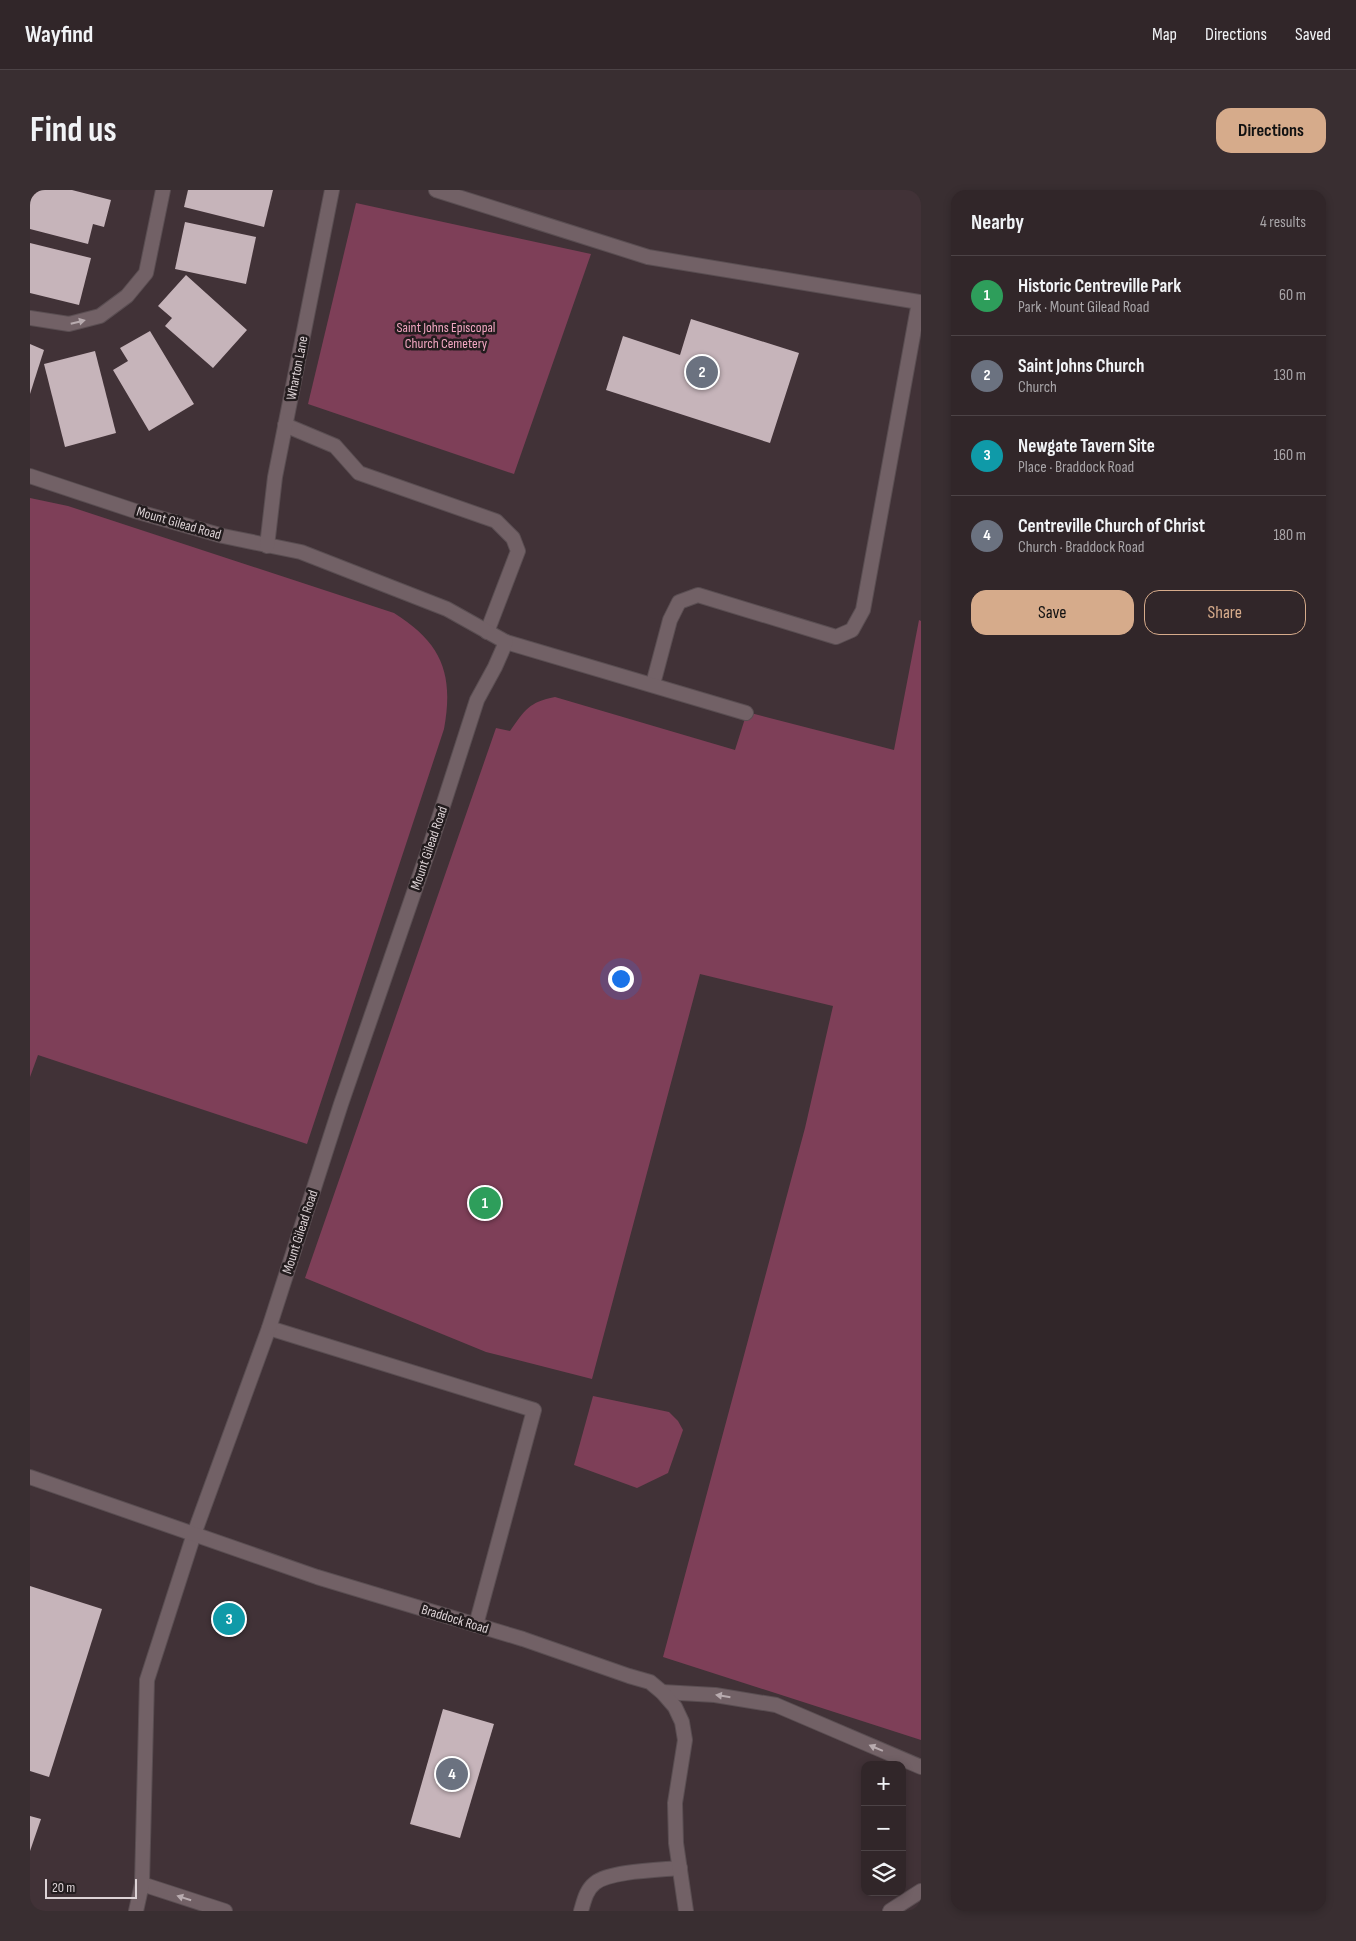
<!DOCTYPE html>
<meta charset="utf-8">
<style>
:root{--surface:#312629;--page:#392e31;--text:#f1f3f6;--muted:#a8a5a8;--line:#4c4346;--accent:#d6ab8b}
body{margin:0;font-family:"Sofia Sans Condensed",sans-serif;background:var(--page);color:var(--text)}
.controls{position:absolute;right:15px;bottom:15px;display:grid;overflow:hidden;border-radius:10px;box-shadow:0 2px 8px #0003}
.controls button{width:45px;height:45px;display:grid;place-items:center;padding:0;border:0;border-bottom:1px solid var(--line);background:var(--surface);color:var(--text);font:25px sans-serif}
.scale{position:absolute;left:15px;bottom:12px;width:92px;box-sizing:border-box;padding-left:5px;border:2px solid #ddd3d6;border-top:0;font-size:14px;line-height:18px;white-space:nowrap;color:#ddd3d6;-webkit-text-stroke:4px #231c1e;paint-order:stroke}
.you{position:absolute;left:590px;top:788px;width:18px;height:18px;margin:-12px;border:4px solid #fff;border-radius:50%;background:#1a73e8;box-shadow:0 0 0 8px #1a73e833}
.badge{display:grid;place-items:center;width:32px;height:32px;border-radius:50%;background:var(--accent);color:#fff;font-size:16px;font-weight:700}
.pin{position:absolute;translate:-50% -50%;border:2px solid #fff;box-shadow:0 1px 5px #0006}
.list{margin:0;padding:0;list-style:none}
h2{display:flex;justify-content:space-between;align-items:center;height:65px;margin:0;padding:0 20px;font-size:21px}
h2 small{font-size:16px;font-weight:400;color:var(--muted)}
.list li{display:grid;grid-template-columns:32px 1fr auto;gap:15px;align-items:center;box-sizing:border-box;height:80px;padding:0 20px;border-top:1px solid var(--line)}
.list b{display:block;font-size:19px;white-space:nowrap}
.list p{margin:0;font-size:16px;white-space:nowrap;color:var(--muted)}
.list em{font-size:16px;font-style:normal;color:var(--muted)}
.actions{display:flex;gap:10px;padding:15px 20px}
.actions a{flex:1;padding:11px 0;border:1px solid var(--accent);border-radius:15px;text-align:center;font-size:18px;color:var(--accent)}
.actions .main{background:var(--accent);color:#111}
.icon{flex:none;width:28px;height:28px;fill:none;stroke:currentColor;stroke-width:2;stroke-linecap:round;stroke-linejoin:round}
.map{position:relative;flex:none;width:891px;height:1721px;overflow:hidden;border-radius:15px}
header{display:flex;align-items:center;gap:30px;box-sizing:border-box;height:70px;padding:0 25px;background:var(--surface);border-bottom:1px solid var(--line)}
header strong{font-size:24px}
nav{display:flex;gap:28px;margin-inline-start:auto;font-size:18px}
.intro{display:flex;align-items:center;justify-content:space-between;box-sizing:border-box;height:120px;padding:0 30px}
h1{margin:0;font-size:35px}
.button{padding:12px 22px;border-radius:15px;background:var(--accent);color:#111;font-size:18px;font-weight:700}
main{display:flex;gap:30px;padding:0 30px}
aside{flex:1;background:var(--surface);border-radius:15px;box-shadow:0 2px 8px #0003}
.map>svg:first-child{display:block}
</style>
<header>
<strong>Wayfind</strong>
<nav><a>Map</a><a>Directions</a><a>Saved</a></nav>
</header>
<div class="intro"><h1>Find us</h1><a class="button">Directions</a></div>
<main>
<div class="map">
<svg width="891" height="1721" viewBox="0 0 891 1721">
<rect width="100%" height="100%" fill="#413237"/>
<g fill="#7e3f58">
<path d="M326 13 561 64 484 284 278 214Z"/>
<path d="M0 308 38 316 364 423C412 453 424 484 414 539L277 954 8 865 0 887Z"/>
<path d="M889 430 891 431V1550L633 1467 775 938 803 816 670 784 562 1189 456 1162 275 1088 466 538 480 541C495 520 499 512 525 507L705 560 717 522 864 560Z"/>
<path d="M563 1206 639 1222 648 1231 653 1240 638 1283 607 1298 544 1275Z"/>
</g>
<g fill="#c6b4ba">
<path d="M2 0H42L81 10 74 37 63 34 58 54 0 39V6Z"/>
<path d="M158 0H243L234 37 154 17Z"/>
<path d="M155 32 226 47 216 94 145 79Z"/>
<path d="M0 53 61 68 49 115 0 103Z"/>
<path d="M156 85 217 140 183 178 135 136 142 128 128 116Z"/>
<path d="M661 129 769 163 740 253 576 200 593 146 650 165Z"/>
<path d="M120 141 164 214 119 241 83 180 98 171 90 158Z"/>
<path d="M0 154 14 160 0 204Z"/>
<path d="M65 161 86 243 35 257 14 174Z"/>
<path d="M0 1396 72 1419 19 1587 0 1581Z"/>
<path d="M413 1519 464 1534 430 1648 380 1634Z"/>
<path d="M0 1626 11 1629 0 1661Z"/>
</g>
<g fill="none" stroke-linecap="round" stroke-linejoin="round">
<g stroke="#5a4e52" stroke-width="16">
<g id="service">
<path d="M406 0 618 67 889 112 833 420 822 440 806 447 668 405 649 412 640 430 623 494"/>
<path d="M0 128 39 134 70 126 97 106 116 83 133 0"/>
<path d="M255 235 305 256 329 283 466 331 483 348 488 361 457 442"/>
<path d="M476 452 716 523"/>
<path d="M239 1138 504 1220 446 1435"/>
<path d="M632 1502 685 1505 746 1515 891 1577"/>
<path d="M112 1694 195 1721"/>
<path d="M106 1721 112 1694 117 1490 164 1344"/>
<path d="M551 1721C554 1711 556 1700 565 1693 580 1681 629 1680 650 1678"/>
<path d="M860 1721 891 1701"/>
</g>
</g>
<g stroke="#5a4e52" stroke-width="16">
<g id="minor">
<path d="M0 286 105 321 193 346 271 362 417 419 476 452 465 477 447 510 401 653 311 914 239 1138 164 1344"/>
<path d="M237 356 245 287 302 0"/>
</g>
</g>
<g stroke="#5a4e52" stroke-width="16">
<path id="tertiary" d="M0 1287 287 1387 493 1449 599 1486 620 1492 632 1502 645 1517 652 1532 655 1550 645 1613 646 1653 656 1721"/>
</g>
<use href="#service" stroke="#726166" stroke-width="14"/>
<use href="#minor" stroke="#726166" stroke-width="14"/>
<use href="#tertiary" stroke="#726166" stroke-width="14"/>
</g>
<defs><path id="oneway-solid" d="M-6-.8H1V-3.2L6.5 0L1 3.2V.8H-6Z" transform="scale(1.25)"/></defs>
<g fill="#b8abaf">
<use href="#oneway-solid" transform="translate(48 132) rotate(-14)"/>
<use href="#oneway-solid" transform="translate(693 1506) rotate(-171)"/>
<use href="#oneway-solid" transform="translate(846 1558) rotate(-157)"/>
<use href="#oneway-solid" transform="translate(154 1708) rotate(-162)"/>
</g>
<g text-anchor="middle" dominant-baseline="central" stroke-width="5" stroke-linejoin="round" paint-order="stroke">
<g font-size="14" fill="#f2a7c2" stroke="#231c1e">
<text x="416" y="137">Saint Johns Episcopal<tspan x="416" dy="16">Church Cemetery</tspan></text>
</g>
<g font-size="14" fill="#ddd3d6" stroke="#231c1e">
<text transform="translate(267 178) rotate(-79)">Wharton Lane</text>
<text transform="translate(149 333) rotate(16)">Mount Gilead Road</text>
<text transform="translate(399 658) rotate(-71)">Mount Gilead Road</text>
<text transform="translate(270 1042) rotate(-72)">Mount Gilead Road</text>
<text transform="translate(425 1429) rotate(17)">Braddock Road</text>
</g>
</g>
</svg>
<div class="controls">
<button>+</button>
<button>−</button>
<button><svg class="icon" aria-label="layers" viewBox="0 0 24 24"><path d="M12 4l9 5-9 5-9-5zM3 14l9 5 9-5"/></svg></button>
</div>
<div class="scale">20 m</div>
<div class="you"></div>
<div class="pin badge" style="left:455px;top:1013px;background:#2e9e5b">1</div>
<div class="pin badge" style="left:672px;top:182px;background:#6b7280">2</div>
<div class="pin badge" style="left:199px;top:1429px;background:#0f9aa8">3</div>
<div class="pin badge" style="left:422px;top:1584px;background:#6b7280">4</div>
</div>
<aside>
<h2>Nearby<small>4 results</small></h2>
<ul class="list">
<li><span class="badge" style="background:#2e9e5b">1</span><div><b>Historic Centreville Park</b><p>Park · Mount Gilead Road</p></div><em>60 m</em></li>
<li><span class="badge" style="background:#6b7280">2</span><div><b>Saint Johns Church</b><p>Church</p></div><em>130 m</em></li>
<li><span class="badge" style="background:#0f9aa8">3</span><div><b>Newgate Tavern Site</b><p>Place · Braddock Road</p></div><em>160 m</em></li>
<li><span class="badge" style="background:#6b7280">4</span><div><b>Centreville Church of Christ</b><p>Church · Braddock Road</p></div><em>180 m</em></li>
</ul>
<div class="actions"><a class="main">Save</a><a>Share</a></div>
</aside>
</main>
